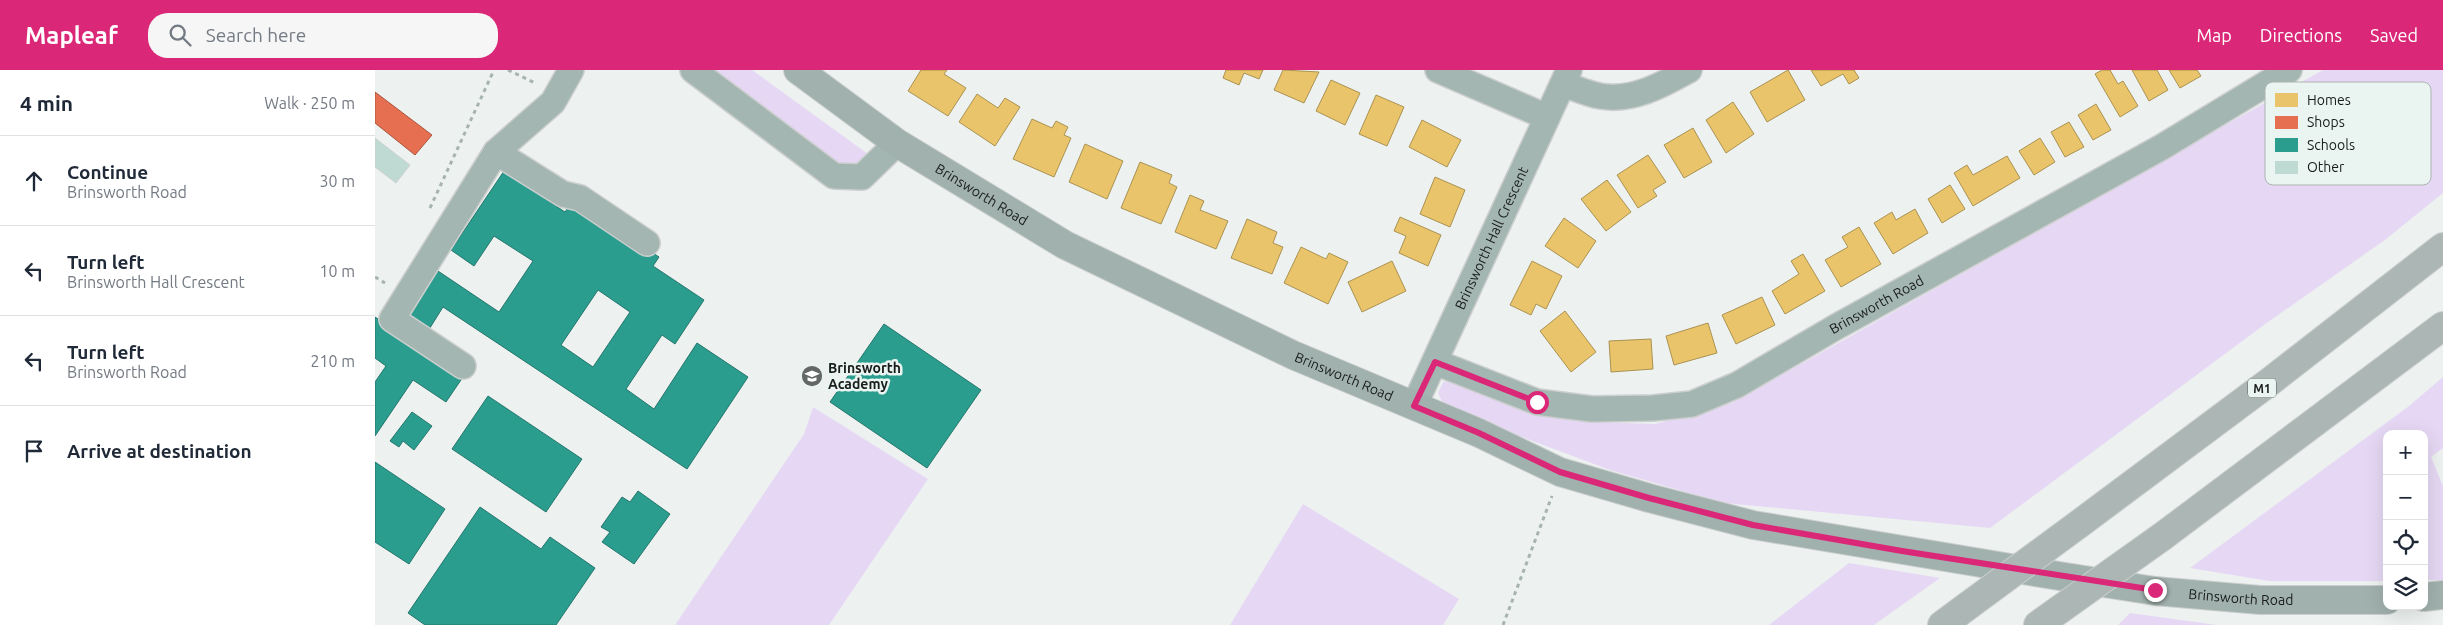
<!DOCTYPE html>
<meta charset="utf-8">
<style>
:root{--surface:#fff;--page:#f6f6f7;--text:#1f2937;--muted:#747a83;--line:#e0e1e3;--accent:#db2777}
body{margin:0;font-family:Ubuntu,sans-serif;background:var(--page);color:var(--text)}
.controls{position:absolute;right:15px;bottom:15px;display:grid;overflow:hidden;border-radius:10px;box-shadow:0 5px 20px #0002}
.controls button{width:45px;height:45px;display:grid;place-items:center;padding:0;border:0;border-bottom:1px solid var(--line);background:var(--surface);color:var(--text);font:25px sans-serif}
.stop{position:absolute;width:15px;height:15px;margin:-11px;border:4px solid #db2777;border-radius:50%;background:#fff}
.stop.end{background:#db2777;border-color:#fff;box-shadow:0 1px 5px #0008}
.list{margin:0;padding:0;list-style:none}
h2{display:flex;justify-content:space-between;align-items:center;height:65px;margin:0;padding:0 20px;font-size:21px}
h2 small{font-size:16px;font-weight:400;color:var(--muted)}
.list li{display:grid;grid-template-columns:32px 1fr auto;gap:15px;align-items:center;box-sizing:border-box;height:90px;padding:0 20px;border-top:1px solid var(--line)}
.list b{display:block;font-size:19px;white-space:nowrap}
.list p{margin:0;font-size:16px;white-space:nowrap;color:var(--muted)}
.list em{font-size:16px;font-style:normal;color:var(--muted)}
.icon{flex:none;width:28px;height:28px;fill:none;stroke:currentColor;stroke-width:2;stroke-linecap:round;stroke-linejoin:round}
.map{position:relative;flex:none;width:2068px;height:555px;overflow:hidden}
header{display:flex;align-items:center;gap:30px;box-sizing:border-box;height:70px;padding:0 25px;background:var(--accent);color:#fff}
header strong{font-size:24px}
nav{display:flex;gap:28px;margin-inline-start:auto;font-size:18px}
.search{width:350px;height:45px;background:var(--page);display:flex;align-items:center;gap:12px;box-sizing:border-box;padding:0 18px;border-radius:20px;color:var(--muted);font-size:19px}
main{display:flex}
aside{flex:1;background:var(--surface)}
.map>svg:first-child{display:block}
</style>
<header>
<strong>Mapleaf</strong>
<div class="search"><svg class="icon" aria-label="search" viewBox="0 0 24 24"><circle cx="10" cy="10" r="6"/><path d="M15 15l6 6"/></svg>Search here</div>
<nav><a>Map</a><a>Directions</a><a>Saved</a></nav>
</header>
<main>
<aside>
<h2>4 min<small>Walk · 250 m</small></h2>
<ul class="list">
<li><svg class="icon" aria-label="ahead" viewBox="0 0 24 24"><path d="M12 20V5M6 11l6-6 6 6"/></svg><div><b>Continue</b><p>Brinsworth Road</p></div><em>30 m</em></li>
<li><svg class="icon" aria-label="left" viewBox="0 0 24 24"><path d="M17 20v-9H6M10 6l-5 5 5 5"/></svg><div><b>Turn left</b><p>Brinsworth Hall Crescent</p></div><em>10 m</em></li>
<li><svg class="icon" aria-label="left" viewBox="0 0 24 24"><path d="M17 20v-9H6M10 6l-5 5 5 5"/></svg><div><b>Turn left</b><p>Brinsworth Road</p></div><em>210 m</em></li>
<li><svg class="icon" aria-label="arrive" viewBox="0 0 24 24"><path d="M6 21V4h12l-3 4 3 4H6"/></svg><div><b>Arrive at destination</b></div></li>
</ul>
</aside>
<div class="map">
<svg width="2068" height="555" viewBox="0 0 2068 555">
<rect width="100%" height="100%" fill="#edf2f1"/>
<g fill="#e6d8f4">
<path d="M332 0H377L493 84 481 94H461Z"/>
<path d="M1948 0H2068V123L2010 170 1893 252 1615 458 1349 433 1235 400 1128 360 1067 332 1063 323 1068 312 1077 310 1167 342 1217 352 1280 354 1357 333Z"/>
<path d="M2068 307V378L2056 387 2068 416V510H2049V364H2012V511H1894L1815 498 2034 336Z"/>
<path d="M438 337 553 409 454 555H300L429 364Z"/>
<path d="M928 434 1084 529 1068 555H855Z"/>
<path d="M1474 493 1565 508 1499 555H1394Z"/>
<path d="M1755 543 1842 555H1743Z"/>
</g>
<g fill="#e9c46a" stroke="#aa9252">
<path d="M546 0H572L569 4 591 18 573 46 533 21Z"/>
<path d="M851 0H888L884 9 869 3 864 15 848 8Z"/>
<path d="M908 0 944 2 929 33 899 20Z"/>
<path d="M1413 0 1430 30 1392 52 1375 22Z"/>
<path d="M1436 0H1479L1484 8 1474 14 1468 4 1446 16Z"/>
<path d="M1727 0H1735L1743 14 1748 11 1763 36 1745 47 1720 4Z"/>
<path d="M1757 0H1782L1793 20 1774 31Z"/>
<path d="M1794 0H1822L1826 6 1805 18Z"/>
<path d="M956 10 985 23 970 55 941 41Z"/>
<path d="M602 24 623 38 630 28 645 37 620 76 584 52Z"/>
<path d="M1001 25 1029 37 1012 76 984 64Z"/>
<path d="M1358 32 1379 64 1351 83 1331 50Z"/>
<path d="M1721 34 1736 60 1718 70 1703 45Z"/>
<path d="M657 49 677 58 681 51 693 57 689 65 696 68 679 107 638 89Z"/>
<path d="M1047 50 1086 70 1072 97 1034 77Z"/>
<path d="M1694 52 1709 77 1690 87 1676 62Z"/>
<path d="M1318 58 1337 92 1309 108 1289 75Z"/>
<path d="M1665 68 1680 92 1659 105 1644 81Z"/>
<path d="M710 74 748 91 732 129 694 112Z"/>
<path d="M1273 85 1291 112 1278 120 1282 126 1263 138 1242 105Z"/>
<path d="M1632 86 1645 108 1598 136 1579 103 1592 95 1598 105Z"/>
<path d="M765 92 797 105 794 113 802 117 786 154 746 138Z"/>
<path d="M1060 107 1090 120 1075 157 1045 144Z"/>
<path d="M1232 110 1256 142 1231 161 1206 129Z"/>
<path d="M1575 115 1590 139 1567 153 1553 129Z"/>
<path d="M815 125 829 131 825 140 853 151 841 179 800 162Z"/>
<path d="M1540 139 1553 163 1518 184 1499 153 1517 142 1521 150Z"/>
<path d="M1025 147 1066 165 1053 196 1024 183 1031 166 1019 161Z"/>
<path d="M1189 148 1221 171 1203 198 1170 176Z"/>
<path d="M872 149 902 162 898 173 908 177 897 204 856 188Z"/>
<path d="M1484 157 1506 194 1466 217 1450 190 1473 177 1467 167Z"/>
<path d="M926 177 951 189 954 183 973 192 953 234 909 213Z"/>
<path d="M1428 184 1450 221 1410 244 1397 221 1424 204 1416 191Z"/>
<path d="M1017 191 1031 221 987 242 973 212Z"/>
<path d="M1157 191 1187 206 1171 239 1161 234 1156 245 1135 235Z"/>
<path d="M1387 227 1400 255 1361 274 1347 245Z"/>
<path d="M1190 241 1221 282 1196 302 1165 261Z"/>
<path d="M1333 253 1342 283 1299 295 1291 266Z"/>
<path d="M1276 269 1278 299 1236 302 1234 271Z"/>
</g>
<path fill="#e76f51" stroke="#a95641" d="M0 22 57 65 40 85 0 53Z"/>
<g fill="#2a9d8f" stroke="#25766c" fill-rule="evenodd">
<path d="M129 101 190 142 198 130 284 187 278 196 329 230 300 274 287 265 251 319 279 339 322 273 373 307 312 399 68 237 53 261 30 246 60 199 124 242 158 191 119 166 99 196 76 180ZM223 220 255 242 218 297 186 275Z"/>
<path d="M0 247 88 307 71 332 38 310 0 366V312L11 296 0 288Z"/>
<path d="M509 254 606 320 552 398 455 332Z"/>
<path d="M113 326 207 389 171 442 77 379Z"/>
<path d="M37 342 57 356 39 380 28 371 24 377 15 371Z"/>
<path d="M0 392 70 439 34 494 0 472Z"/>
<path d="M263 421 295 444 259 494 227 472 235 462 226 457 247 427 255 432Z"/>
<path d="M105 437 166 479 175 467 220 498 181 555H50L33 543Z"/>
</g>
<path fill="#bfd9d3" stroke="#ced2d1" d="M0 68 35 95 21 113 0 97Z"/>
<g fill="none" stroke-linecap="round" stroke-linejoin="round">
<g stroke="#cccfce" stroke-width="28">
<g id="minor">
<path d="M318 0 459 106 487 107 522 73"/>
<path d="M1063 0 1172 47"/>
<path d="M1188 14C1200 18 1213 24 1225 26 1257 32 1287 15 1314 0"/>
<path d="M121 82 188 124 205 128 272 173"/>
<path id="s1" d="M1060 292 1162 332 1217 339 1278 338 1317 334 1362 315 1461 257 1787 77 1914 0"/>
<path d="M88 296 17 249 121 82 178 32 196 0"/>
<path id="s2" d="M1039 336 1194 0"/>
</g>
</g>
<g stroke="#cccfce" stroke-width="30">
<g id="major">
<path id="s3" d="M423 0 522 73 690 175 918 285 1104 363 1185 402 1274 428 1378 455 1684 506 1780 521 1885 530H2012"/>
<path d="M2049 527 2068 525"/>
</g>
</g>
<g stroke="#cccfce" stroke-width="30">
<g id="highway">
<path d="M1704 454 1897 310 2068 177"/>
<path d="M1788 466 2068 256"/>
<path d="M1567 555 1594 535"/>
<path d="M1663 555 1684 540"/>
</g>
</g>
<g stroke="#a7b3b0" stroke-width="3" stroke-dasharray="4 4" stroke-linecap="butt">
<path d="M133 0 160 13"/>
<path d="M55 138 119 0"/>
<path d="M0 207 10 213"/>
<path d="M1128 555 1177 426"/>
</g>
<use href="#minor" stroke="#a4b6b1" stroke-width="25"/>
<use href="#major" stroke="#a1b1ad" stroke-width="28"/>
<use href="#highway" stroke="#abb6b5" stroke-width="28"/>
<g stroke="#cccfce" stroke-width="30" stroke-linecap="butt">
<g id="highway-bridge">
<path d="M1594 535 1704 454"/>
<path d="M1684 540 1788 466"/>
</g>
</g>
<use href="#highway-bridge" stroke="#abb6b5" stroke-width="28"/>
</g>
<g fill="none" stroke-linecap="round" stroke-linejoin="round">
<path stroke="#db2777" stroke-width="6" d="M1162 332 1060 292 1039 336 1104 363 1185 402 1274 428 1378 455 1527 481 1780 520"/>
</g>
<defs>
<g id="school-disc" transform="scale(1.125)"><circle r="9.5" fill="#636766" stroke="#eaf5f2"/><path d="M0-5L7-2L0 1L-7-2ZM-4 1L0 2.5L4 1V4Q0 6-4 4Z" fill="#fff"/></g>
</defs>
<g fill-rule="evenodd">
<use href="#school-disc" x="437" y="306"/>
</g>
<g text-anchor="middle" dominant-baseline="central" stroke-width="5" stroke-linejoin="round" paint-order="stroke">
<rect fill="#eaf5f2" stroke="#575d5c" stroke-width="1" x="1873" y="308.5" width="28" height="19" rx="4"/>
<g font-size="12" font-weight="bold" fill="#181c1b">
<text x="1887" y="318">M1</text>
</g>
<g font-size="14" fill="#181c1b" stroke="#eaf5f2">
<text stroke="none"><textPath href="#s3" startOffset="222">Brinsworth Road</textPath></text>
<text stroke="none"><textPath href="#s2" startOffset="185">Brinsworth Hall Crescent</textPath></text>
<text stroke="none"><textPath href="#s1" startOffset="475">Brinsworth Road</textPath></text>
<text stroke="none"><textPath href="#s3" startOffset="628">Brinsworth Road</textPath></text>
<text stroke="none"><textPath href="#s3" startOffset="1558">Brinsworth Road</textPath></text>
</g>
<g font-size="14" font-weight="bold" fill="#181c1b" stroke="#eaf5f2" text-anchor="start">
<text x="453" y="298">Brinsworth<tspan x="453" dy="16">Academy</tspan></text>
</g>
</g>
<rect x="1890" y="12" width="166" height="103" rx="8" fill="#eaf5f2" stroke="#abb4b2" stroke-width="1"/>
<rect x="1900" y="23" width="23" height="14" fill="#e9c46a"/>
<rect x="1900" y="46" width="23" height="13" fill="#e76f51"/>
<rect x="1900" y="68" width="23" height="14" fill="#2a9d8f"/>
<rect x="1900" y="91" width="23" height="13" fill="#bfd9d3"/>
<g font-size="14" fill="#181c1b">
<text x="1932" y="35">Homes</text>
<text x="1932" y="57">Shops</text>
<text x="1932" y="80">Schools</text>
<text x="1932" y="102">Other</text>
</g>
</svg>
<div class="controls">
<button>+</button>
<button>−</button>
<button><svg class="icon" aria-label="locate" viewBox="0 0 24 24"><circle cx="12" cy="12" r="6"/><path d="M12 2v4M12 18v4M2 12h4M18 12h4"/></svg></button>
<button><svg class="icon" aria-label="layers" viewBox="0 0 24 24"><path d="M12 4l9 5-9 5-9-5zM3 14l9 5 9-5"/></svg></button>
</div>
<div class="stop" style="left:1162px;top:332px"></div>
<div class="stop end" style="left:1780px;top:520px"></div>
</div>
</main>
